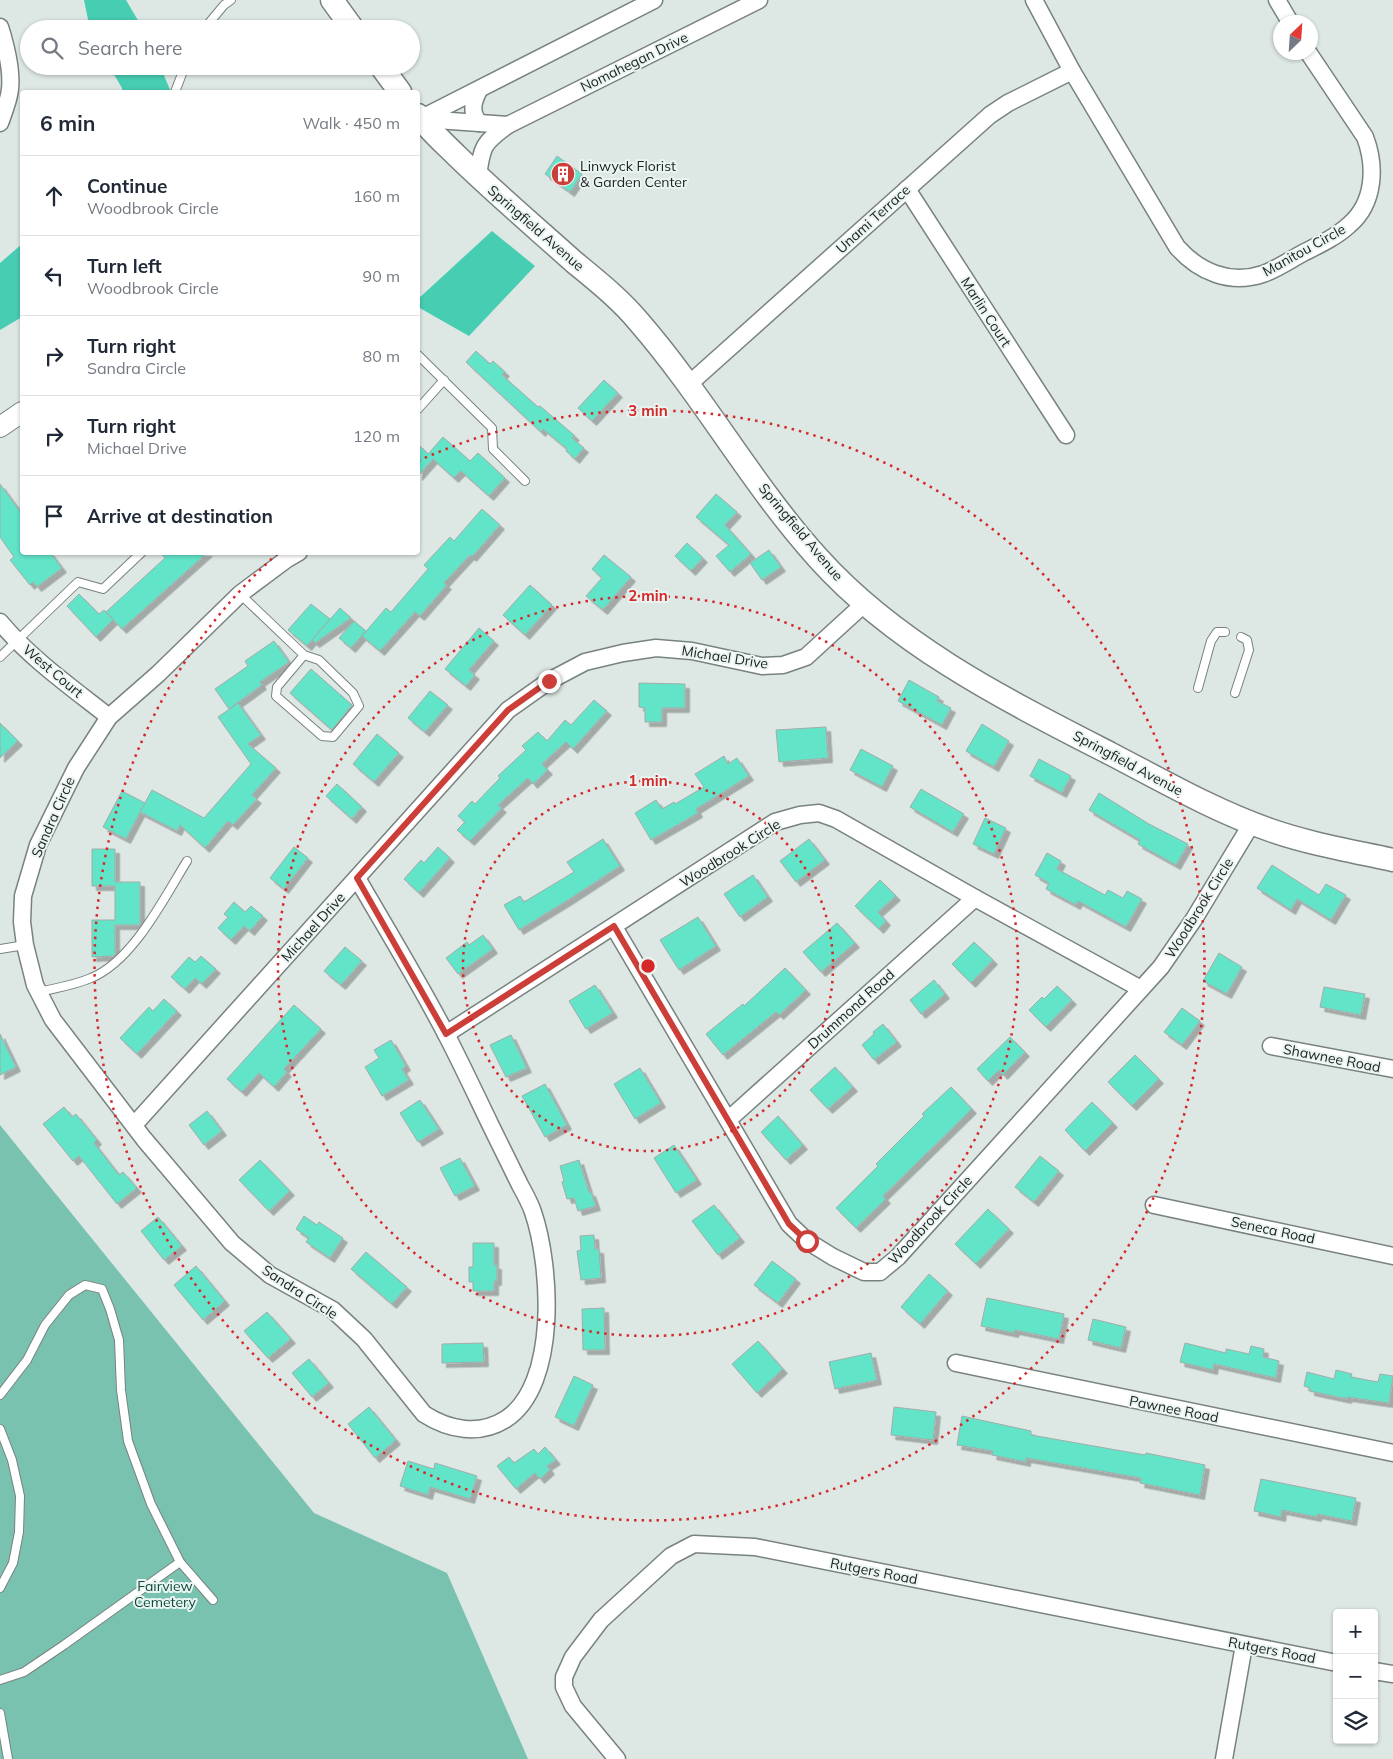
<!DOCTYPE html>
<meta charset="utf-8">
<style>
:root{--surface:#fff;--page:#f2f2f3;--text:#1f2937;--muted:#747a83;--line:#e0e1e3}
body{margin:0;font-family:Mulish,sans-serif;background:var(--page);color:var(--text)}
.controls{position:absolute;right:15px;bottom:15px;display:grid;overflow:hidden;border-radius:5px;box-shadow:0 1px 4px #0004}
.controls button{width:45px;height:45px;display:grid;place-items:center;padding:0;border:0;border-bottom:1px solid var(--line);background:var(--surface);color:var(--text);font:25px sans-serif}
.compass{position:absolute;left:1273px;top:15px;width:45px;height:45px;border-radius:50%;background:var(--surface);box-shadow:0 1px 4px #0004;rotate:25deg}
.stop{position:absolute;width:15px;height:15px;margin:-11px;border:4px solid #cc3e38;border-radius:50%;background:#fff}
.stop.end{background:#cc3e38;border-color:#fff;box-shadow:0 1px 5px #0008}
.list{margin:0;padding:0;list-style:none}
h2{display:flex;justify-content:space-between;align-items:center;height:65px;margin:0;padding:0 20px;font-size:21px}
h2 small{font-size:16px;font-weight:400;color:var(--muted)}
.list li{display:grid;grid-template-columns:32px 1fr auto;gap:15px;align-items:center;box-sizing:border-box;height:80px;padding:0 20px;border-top:1px solid var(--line)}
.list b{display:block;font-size:19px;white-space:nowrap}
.list p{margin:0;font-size:16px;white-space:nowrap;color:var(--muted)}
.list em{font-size:16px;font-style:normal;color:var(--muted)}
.icon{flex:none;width:28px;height:28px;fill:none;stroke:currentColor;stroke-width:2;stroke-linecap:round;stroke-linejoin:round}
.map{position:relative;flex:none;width:1393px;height:1759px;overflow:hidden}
.search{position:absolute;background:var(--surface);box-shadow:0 1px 4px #0004;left:20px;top:20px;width:400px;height:55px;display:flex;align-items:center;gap:12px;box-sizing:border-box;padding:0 18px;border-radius:28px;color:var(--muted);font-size:19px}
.panel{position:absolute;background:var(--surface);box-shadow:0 1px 4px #0004;left:20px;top:90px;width:400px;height:465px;border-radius:5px}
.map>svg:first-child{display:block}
</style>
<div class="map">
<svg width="1393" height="1759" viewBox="0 0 1393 1759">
<defs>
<filter id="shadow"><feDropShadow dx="4.5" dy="4.5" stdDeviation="0" flood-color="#0004"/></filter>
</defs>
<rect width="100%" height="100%" fill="#dde7e4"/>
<path fill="#7ac2b0" d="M0 1125 314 1513 447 1573 528 1759H0Z"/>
<g fill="#47cdb2">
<path d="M84 0H126L143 29H90Z"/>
<path d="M109 66H160L171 92H122V88Z"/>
<path d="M492 231 535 266 469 336 418 307V299Z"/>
<path d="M22 244V317L0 330V263Z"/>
</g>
<g fill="#62e4c9" stroke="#a2aca9" filter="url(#shadow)">
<path d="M557 156 582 174 570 192 545 174Z"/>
<path d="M476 351 490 364 493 361 505 372 502 375 538 407 540 406 575 436 572 438 584 448 575 459 566 451 567 449 543 429 541 432 466 362Z"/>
<path d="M604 380 618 393 592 421 578 408Z"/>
<path d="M443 437 470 461 478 453 505 478 489 496 461 471 454 478 433 459 418 476V444L428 454Z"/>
<path d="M0 484 22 514V552H50L62 568 37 587 33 582 30 585 10 560 14 557 0 537Z"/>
<path d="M716 494 737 512 725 525 751 554 730 572 716 556 729 545 696 517Z"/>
<path d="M482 509 500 525 472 557 470 555 444 583 447 585 420 616 415 612 380 651 362 636 386 608 391 612 428 569 424 565 450 537 454 541Z"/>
<path d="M687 543 703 558 691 571 675 556Z"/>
<path d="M769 550 781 567 762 580 750 563Z"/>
<path d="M160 552H208L122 629 106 612 165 558Z"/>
<path d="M604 555 631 577 603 610 586 596 602 578 592 569Z"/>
<path d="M530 585 552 605 525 635 503 615Z"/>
<path d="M79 594 99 614 104 610 113 620 96 637 67 606Z"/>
<path d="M311 604 330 619 307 646 288 630Z"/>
<path d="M340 608 351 618 315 643 312 640Z"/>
<path d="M354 621 366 631 351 648 339 638Z"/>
<path d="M479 628 494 641 469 670 475 675 466 686 445 669Z"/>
<path d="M274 641 289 662 260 682 262 685 229 709 215 689 248 666 245 661Z"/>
<path d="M311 669 352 705 332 730 290 693Z"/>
<path d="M909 680 939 697 937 701 951 708 942 725 898 701Z"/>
<path d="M639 683 685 684V708H662V722H645V708L639 707Z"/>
<path d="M430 691 448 705 425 732 408 718Z"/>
<path d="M594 700 607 711 573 749 566 742 542 764 548 770 533 784 528 778 498 805 502 808 470 841 457 830 465 822 458 816 472 801 475 804 500 778 498 776 526 750 522 746 538 732 547 741 565 720 571 725Z"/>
<path d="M238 703 261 735 248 744 276 768 252 795 257 799 233 825 228 821 205 848 180 825 177 831 140 812 152 790 204 818 251 764 218 717Z"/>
<path d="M0 723 18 741 0 758Z"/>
<path d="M982 724 1009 741 994 767 966 751Z"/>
<path d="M826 727 828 758 779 762 776 730Z"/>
<path d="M377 734 399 753 374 782 353 764Z"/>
<path d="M861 749 893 766 882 787 850 770Z"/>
<path d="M724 756 728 764 737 758 749 776 696 809 698 813 651 840 635 813 656 800 662 809 674 802 675 804 704 787 695 774Z"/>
<path d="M1039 759 1071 776 1062 793 1030 776Z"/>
<path d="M337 784 362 807 352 819 326 796Z"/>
<path d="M921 789 964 814 953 832 910 807Z"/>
<path d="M122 791 145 803 126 839 103 827Z"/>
<path d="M1099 793 1149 824 1188 844 1176 865 1138 844 1140 840 1089 810Z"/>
<path d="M985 818 1006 828 994 854 973 844Z"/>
<path d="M603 839 620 866 568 900 519 930 504 905 520 896 524 902 574 872 567 862Z"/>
<path d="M809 839 825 860 796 882 780 861Z"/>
<path d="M294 847 308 858 284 889 270 878Z"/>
<path d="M438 847 450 858 419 893 404 879 421 860 424 863Z"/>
<path d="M92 849H115V882H140V925H115V955L113 956 92 957V920H115V886H92Z"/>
<path d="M1047 853 1061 861 1057 869 1105 895 1108 890 1123 898 1127 891 1142 899 1126 927 1078 901 1076 905 1046 889 1049 883 1035 875Z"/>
<path d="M1272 865 1319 895 1326 884 1346 895 1331 920 1297 899 1291 910 1257 888Z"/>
<path d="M753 875 768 897 740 917 724 894Z"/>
<path d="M880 880 896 896 878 912 886 921 879 929 855 906Z"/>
<path d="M234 902 245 912 251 906 263 916 250 931 244 926 231 940 218 928 228 917 224 914Z"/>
<path d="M698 917 716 946 679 970 660 940Z"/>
<path d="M837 923 855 943 821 972 803 952Z"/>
<path d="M483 935 493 949 458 974 446 958 467 942 469 945Z"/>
<path d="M974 942 993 960 971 983 952 964Z"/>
<path d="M345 947 362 961 341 985 324 971Z"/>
<path d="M1219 953 1242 967 1227 994 1203 981Z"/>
<path d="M201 956 216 969 202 984 195 978 185 989 171 977 189 957 195 962Z"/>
<path d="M785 968 806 990 779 1015 776 1012 723 1055 706 1034 743 1004 744 1006Z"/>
<path d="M934 980 945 994 921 1014 910 1000Z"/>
<path d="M595 985 613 1013 586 1029 569 1001Z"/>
<path d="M1057 986 1072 1000 1046 1027 1029 1010 1042 997 1044 999Z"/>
<path d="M1324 987 1365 994 1361 1015 1320 1007Z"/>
<path d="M164 999 177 1011 137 1054 120 1038 149 1007 153 1011Z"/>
<path d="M294 1005 321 1029 284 1069 287 1072 274 1087 259 1073 242 1092 227 1079Z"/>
<path d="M1182 1008 1200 1021 1182 1045 1164 1032Z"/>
<path d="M883 1024 897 1042 874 1060 862 1045 874 1034 873 1032Z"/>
<path d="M0 1034 16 1067 0 1075Z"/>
<path d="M511 1035 527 1068 506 1077 490 1045Z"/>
<path d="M1010 1037 1025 1052 1003 1075 999 1070 988 1081 977 1069Z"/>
<path d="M391 1040 406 1066 402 1069 409 1080 382 1096 365 1067 379 1058 374 1050Z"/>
<path d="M1135 1055 1159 1079 1132 1106 1108 1082Z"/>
<path d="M835 1067 853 1087 828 1109 810 1090Z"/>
<path d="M640 1068 661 1103 635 1119 614 1084Z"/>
<path d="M545 1084 567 1125 545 1137 522 1096Z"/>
<path d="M951 1087 972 1109 883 1196 886 1199 856 1228 836 1208 878 1166 876 1164 924 1116 922 1114Z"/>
<path d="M420 1100 439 1129 418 1142 400 1113Z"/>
<path d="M1092 1102 1113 1123 1085 1151 1065 1130Z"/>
<path d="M64 1107 72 1117 76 1114 97 1140 94 1143 119 1175 123 1172 137 1188 117 1204 79 1156 73 1161 43 1124Z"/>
<path d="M207 1111 222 1131 204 1145 189 1125Z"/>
<path d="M778 1116 803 1145 786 1160 761 1132Z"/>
<path d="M674 1145 697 1180 676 1193 654 1158Z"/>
<path d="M1040 1156 1059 1171 1034 1202 1015 1187Z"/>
<path d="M460 1158 475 1186 455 1196 440 1168Z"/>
<path d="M260 1160 290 1191 269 1211 239 1180Z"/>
<path d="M579 1160 589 1192H591L596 1206 578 1211 574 1198 567 1199 562 1182 564 1181 560 1166Z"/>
<path d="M714 1205 740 1238 718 1255 692 1221Z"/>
<path d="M988 1209 1009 1229 976 1264 955 1244Z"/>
<path d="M304 1216 317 1225 319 1222 343 1238 330 1258 306 1242 309 1238 296 1229Z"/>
<path d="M158 1217 182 1246 164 1260 141 1231Z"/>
<path d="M594 1235 595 1249H599L601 1278 581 1280 577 1251 581 1250 580 1236Z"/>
<path d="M473 1243H494V1265H497V1281H494V1291H473V1282H469V1267H473Z"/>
<path d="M366 1252 407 1287 392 1304 351 1269Z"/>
<path d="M772 1261 796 1279 778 1303 754 1285Z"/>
<path d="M196 1266 225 1301 203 1320 174 1285Z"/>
<path d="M929 1274 948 1291 920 1324 901 1307Z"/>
<path d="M987 1298 1064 1314 1059 1339 1015 1330 1014 1333 981 1326Z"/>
<path d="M604 1308 605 1350H583L582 1309Z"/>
<path d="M267 1312 291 1339 268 1358 244 1331Z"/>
<path d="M1093 1319 1126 1327 1121 1348 1088 1340Z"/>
<path d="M758 1341 783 1369 757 1393 732 1364Z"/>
<path d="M483 1343 484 1362 442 1363V1344Z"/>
<path d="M1185 1343 1226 1353V1349L1249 1354 1251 1346 1264 1349 1263 1357 1279 1361 1276 1378 1214 1364 1213 1370 1180 1362Z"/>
<path d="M871 1353 877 1380 835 1389 829 1362Z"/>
<path d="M309 1359 329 1383 312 1397 292 1373Z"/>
<path d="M1336 1370 1352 1374 1351 1377 1378 1382 1380 1374 1393 1376 1389 1403 1347 1397V1399L1310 1391V1388L1304 1386 1307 1372 1334 1379Z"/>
<path d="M574 1376 593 1385 574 1426 555 1417Z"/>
<path d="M369 1407 396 1440 375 1458 348 1424Z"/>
<path d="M894 1407 936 1412 933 1440 891 1435Z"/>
<path d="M962 1416 1031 1431V1435L1145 1455 1146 1453 1205 1465 1200 1495 1140 1483 1141 1478 1026 1458V1462L992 1455 993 1451 957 1445Z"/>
<path d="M545 1447 556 1460 547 1466 550 1470 540 1479 535 1473 516 1489 497 1466 509 1457 514 1463 534 1449 538 1454Z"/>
<path d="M408 1461 434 1469 435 1463 477 1476 470 1499 430 1487 428 1495 400 1486Z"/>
<path d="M1261 1479 1356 1498 1352 1521 1317 1514V1517L1282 1510 1281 1517 1254 1511Z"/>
</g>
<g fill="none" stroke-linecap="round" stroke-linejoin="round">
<g stroke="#78827f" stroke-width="10">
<g id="service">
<path d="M204 29 224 5 231 0"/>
<path d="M175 92 185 66"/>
<path d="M418 355 492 428 493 449 525 481"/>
<path d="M418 409 444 380"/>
<path d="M240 594 304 655 319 660 353 693 359 706 333 737 322 736 276 696 277 687 304 655"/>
<path d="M0 657 78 582 103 589 142 552"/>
<path d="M1198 688 1211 641 1217 632H1225"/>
<path d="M1235 693 1249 650 1247 640 1241 637"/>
<path d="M0 949 25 945"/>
<path d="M39 992C56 988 75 985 91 978 133 961 164 898 187 861"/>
<path d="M0 1395 27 1360 45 1325 69 1295 85 1285 102 1289 110 1309 119 1340 121 1390 128 1441 151 1504 180 1562 213 1600"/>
<path d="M0 1429 12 1460 20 1496 19 1532 13 1563 0 1588"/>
<path d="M0 1680 24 1672 64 1645 180 1562"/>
<path d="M0 1713 8 1759"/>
</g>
</g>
<g stroke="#78827f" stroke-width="19">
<g id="minor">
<path d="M1034 0 1072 71 1177 247C1199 272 1230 285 1263 274 1277 269 1290 260 1303 253 1319 245 1336 237 1349 225 1375 203 1376 166 1365 137L1308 52"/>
<path d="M1277 0 1290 22"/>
<path d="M0 27C6 46 12 70 10 89 9 100 4 112 0 123"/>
<path d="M479 90C473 102 470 111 479 123"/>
<path d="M420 119 654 0"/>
<path d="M422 119 508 125"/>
<path d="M478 176C482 146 483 143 508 125L759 0"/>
<path d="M907 189 1066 435"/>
<path d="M688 385 990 115 1008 103 1072 71"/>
<path d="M299 552 287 559 240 594 158 674 109 717 76 768 38 845 23 896 22 922 25 945 35 985 53 1020 144 1139 232 1243 270 1275 333 1310 364 1339 424 1414C449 1430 479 1436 506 1419 559 1384 551 1265 533 1212 530 1203 525 1194 520 1185 510 1165 500 1144 490 1124 476 1095 462 1065 447 1036 419 982 387 930 357 878"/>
<path d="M0 622C31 659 71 687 109 717"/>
<path d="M614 927 789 1224 807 1241 833 1257 864 1272H880L898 1257 1161 967 1194 919 1252 823"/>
<path d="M446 1034 775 822 800 815 819 813 836 819 975 898 1141 989"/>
<path d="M1271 1046 1393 1069"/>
<path d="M728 1120 975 898"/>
<path d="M134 1125 508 710 549 681 585 662 623 653 656 648 692 651 762 666 783 665 806 657 865 603"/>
<path d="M1154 1205 1393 1256"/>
<path d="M956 1363 1393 1453"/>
<path d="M1374 1671 1393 1674"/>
<path d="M617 1759 573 1706 564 1687V1677L573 1657 601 1620 671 1556 694 1544 755 1547 1337 1663"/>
<path d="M1224 1759 1244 1645"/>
</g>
</g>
<g stroke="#78827f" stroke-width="22">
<path id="tertiary" d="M0 427 22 412"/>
</g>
<g stroke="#78827f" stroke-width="25">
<g id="secondary">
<path d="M332 0 353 29"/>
<path d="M381 66 400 92"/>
<path d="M418 115C429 130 444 143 457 156 495 193 535 227 574 262 597 281 620 299 639 322 704 397 752 485 818 558 897 646 1008 701 1111 754 1163 781 1215 811 1270 830 1310 844 1352 851 1393 860"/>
</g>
</g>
<use href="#service" stroke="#fff" stroke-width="8"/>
<use href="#minor" stroke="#fff" stroke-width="16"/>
<use href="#tertiary" stroke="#fff" stroke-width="20"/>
<use href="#secondary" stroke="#fff" stroke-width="22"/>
</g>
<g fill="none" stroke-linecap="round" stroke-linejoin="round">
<path stroke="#cc3e38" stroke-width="6" d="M549 681 508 710 357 878 446 1034 614 926 789 1224 807 1241"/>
</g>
<g fill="none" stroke="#d62828" stroke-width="2.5" stroke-dasharray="2.5 5">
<circle cx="648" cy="966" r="185"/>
<circle cx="648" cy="966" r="370"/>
<path d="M418 461A555 555 0 1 1 277 554"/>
</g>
<defs>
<g id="building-disc" transform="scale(1.25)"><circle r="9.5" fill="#cc3e38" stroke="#eaf5f2"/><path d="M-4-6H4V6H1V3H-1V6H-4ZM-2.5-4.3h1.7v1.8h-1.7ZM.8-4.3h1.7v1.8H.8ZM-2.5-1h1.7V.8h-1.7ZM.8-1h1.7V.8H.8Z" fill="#fff"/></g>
</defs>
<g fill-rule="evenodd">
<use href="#building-disc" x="563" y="174"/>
</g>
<g text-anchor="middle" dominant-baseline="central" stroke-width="4" stroke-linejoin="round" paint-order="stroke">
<g font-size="14" fill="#202322" stroke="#eaf5f2">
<text transform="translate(634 62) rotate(-26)">Nomahegan Drive</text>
<text transform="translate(873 219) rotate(-42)">Unami Terrace</text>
<text transform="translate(536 228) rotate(41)">Springfield Avenue</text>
<text transform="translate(1304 250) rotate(-29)">Manitou Circle</text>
<text transform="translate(986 312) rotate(57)">Marlin Court</text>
<text transform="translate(801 532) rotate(50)">Springfield Avenue</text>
<text transform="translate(725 657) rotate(9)">Michael Drive</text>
<text transform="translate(53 671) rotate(40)">West Court</text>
<text transform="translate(1128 763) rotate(28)">Springfield Avenue</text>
<text transform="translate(53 817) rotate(-66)">Sandra Circle</text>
<text transform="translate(730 853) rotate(-32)">Woodbrook Circle</text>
<text transform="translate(1199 908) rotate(-58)">Woodbrook Circle</text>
<text transform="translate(313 927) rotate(-48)">Michael Drive</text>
<text transform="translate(851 1009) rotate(-42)">Drummond Road</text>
<text transform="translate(1332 1058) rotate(11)">Shawnee Road</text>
<text transform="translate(930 1220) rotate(-47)">Woodbrook Circle</text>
<text transform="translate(1273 1230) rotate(12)">Seneca Road</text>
<text transform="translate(300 1292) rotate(33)">Sandra Circle</text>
<text transform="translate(1174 1409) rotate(11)">Pawnee Road</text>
<text transform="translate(874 1571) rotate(11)">Rutgers Road</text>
<text transform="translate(1272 1650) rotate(11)">Rutgers Road</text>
</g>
<g font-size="14" fill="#202322" stroke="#eaf5f2" text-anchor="start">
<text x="580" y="166">Linwyck Florist<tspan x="580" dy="16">&amp; Garden Center</tspan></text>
</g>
<g font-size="14" fill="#0d483d" stroke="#eaf5f2">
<text x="165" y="1586">Fairview<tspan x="165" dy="16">Cemetery</tspan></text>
</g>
</g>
<circle cx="648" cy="966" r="8" fill="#d62828" stroke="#eaf5f2" stroke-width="2.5"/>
<g font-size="15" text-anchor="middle" font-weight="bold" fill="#d62828" stroke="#eaf5f2" stroke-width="4" stroke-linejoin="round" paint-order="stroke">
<text x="648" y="416">3 min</text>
<text x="648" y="601">2 min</text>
<text x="648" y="786">1 min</text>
</g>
</svg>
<div class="controls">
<button>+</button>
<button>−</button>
<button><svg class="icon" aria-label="layers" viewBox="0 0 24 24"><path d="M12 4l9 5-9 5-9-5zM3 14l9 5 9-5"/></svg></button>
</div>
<svg class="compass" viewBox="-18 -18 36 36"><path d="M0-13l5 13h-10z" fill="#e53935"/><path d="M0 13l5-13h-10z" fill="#747a83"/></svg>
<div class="stop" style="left:807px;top:1241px"></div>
<div class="stop end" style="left:549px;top:681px"></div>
<div class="search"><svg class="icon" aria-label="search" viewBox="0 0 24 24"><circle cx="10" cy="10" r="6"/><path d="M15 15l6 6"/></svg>Search here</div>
<section class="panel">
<h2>6 min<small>Walk · 450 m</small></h2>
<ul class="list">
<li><svg class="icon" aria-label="ahead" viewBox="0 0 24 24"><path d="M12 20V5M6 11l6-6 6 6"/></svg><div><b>Continue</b><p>Woodbrook Circle</p></div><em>160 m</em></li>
<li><svg class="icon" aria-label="left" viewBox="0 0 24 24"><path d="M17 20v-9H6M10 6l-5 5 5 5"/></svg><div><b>Turn left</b><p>Woodbrook Circle</p></div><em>90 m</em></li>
<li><svg class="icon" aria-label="right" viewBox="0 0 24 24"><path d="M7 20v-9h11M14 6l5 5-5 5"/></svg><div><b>Turn right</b><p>Sandra Circle</p></div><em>80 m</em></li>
<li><svg class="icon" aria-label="right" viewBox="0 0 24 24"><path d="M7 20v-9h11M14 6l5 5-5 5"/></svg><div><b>Turn right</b><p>Michael Drive</p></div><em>120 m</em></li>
<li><svg class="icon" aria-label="arrive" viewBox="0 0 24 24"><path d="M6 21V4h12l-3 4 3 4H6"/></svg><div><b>Arrive at destination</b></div></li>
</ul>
</section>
</div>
